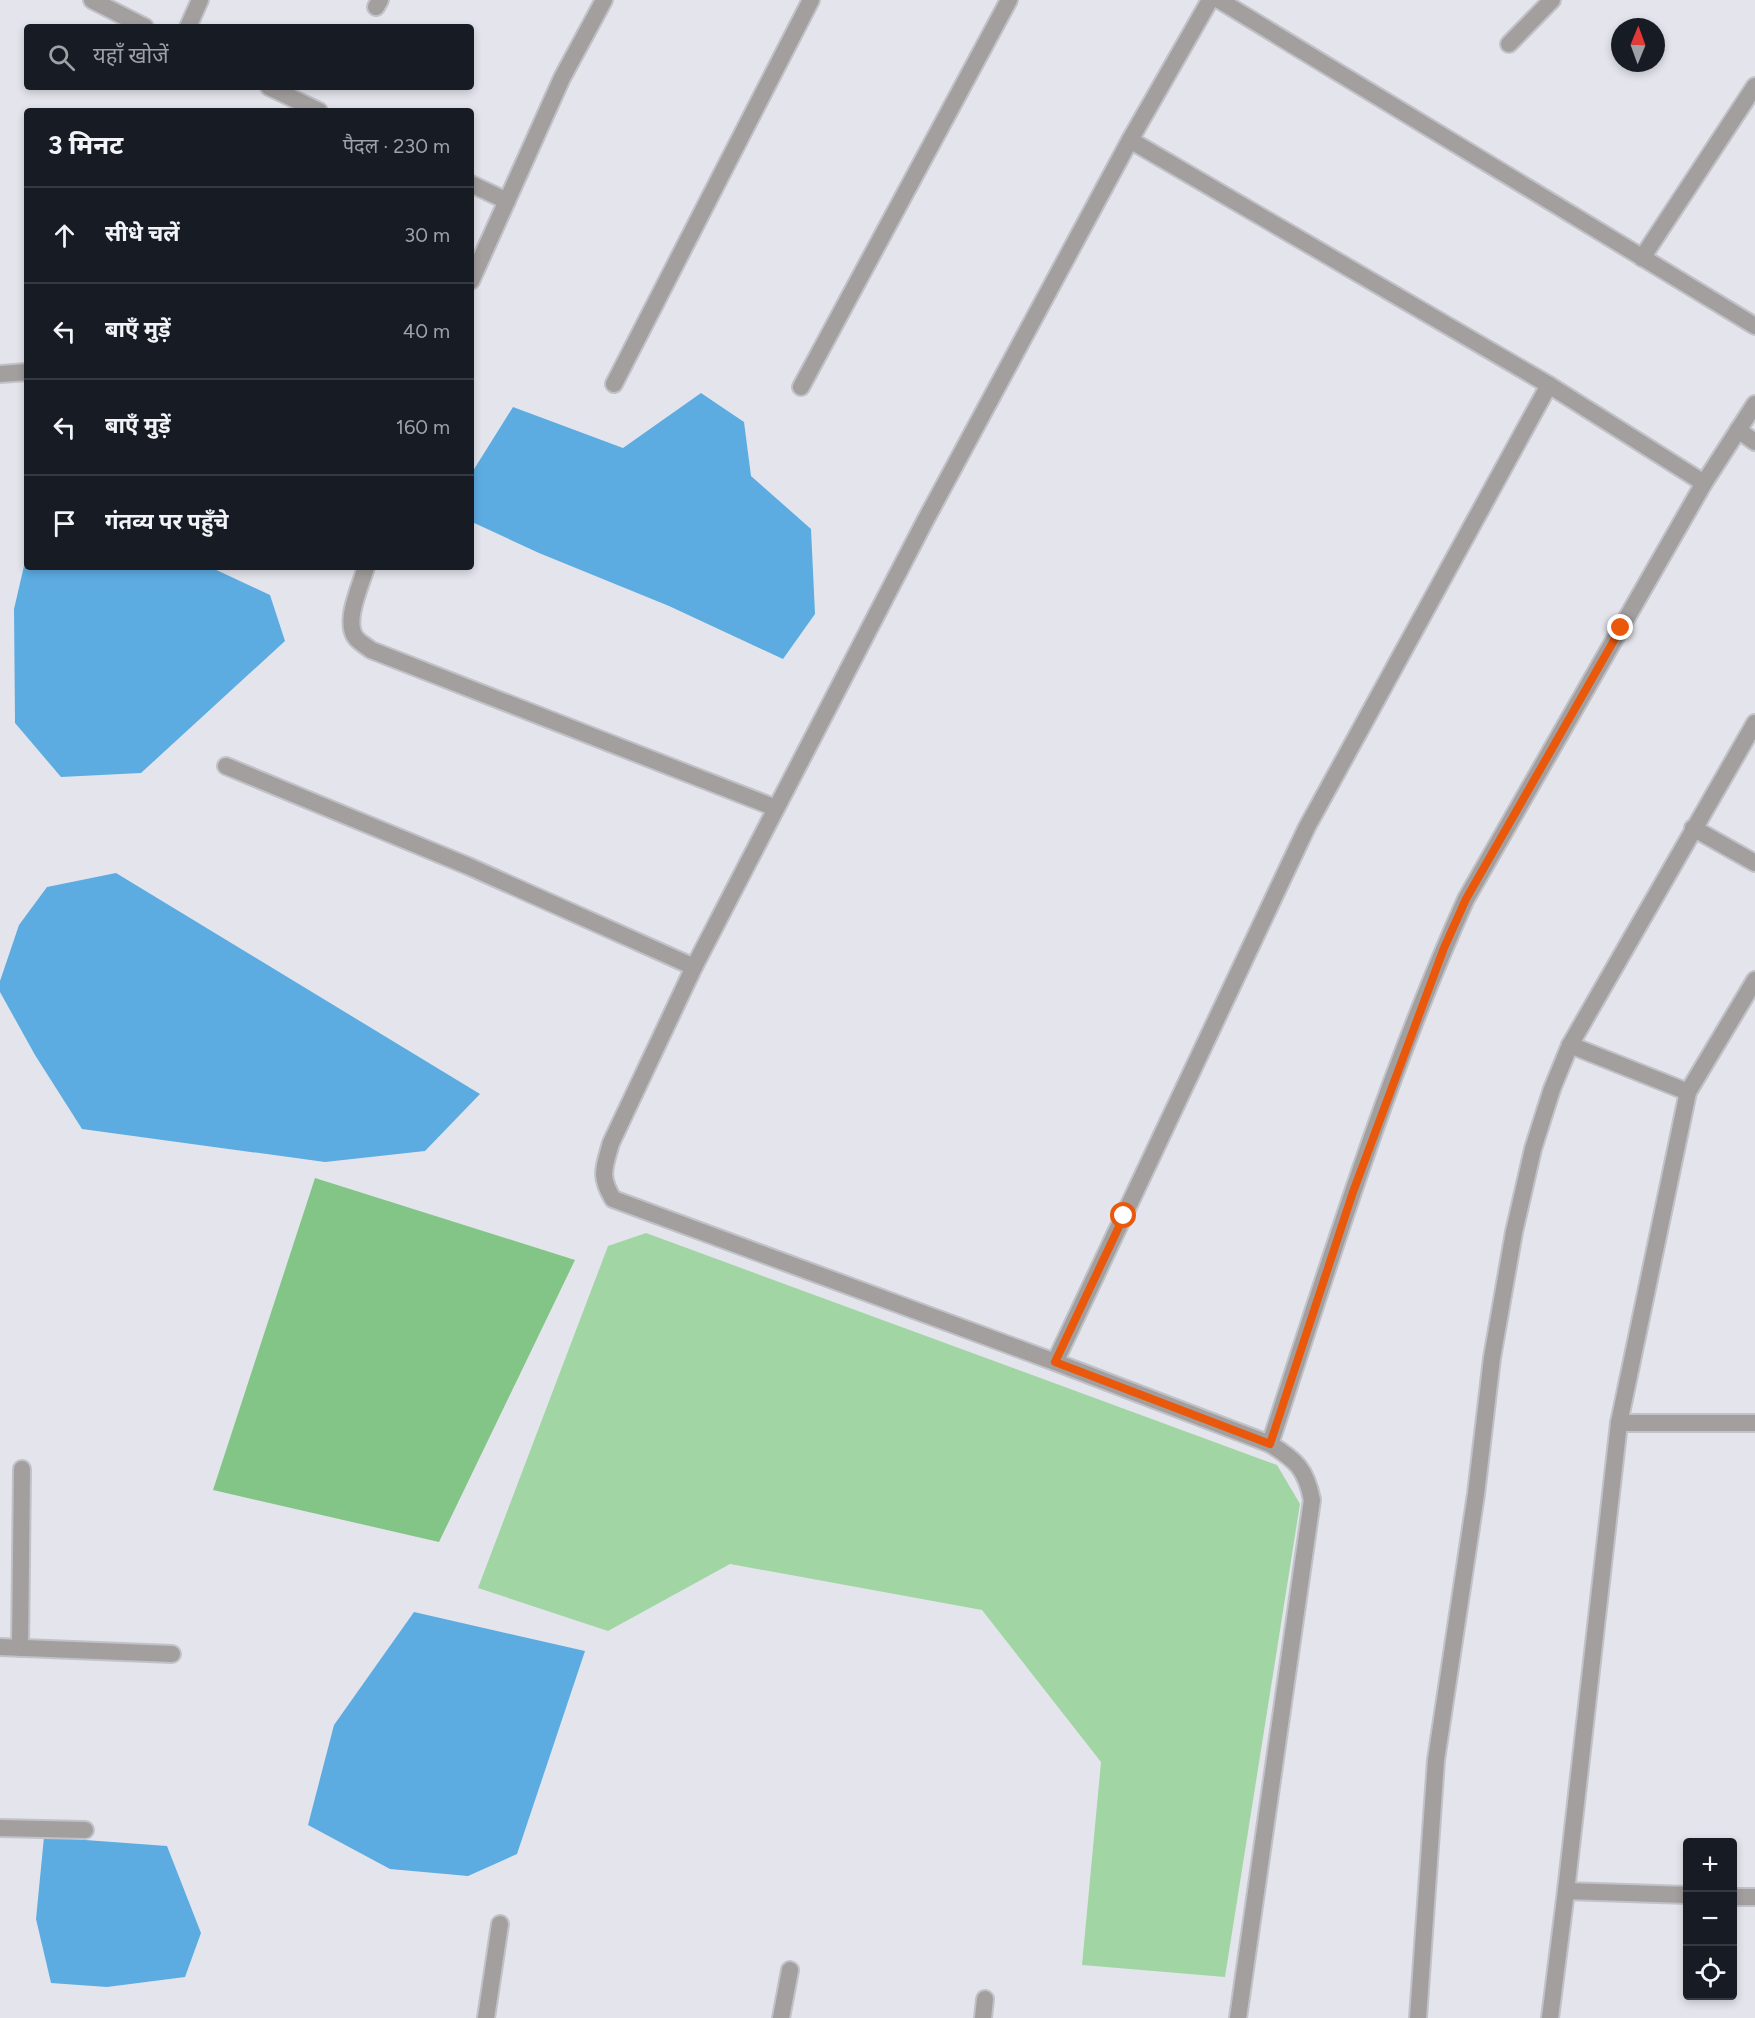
<!DOCTYPE html>
<html lang="hi">
<meta charset="utf-8">
<style>
:root{--surface:#171b24;--page:#242831;--text:#f1f3f6;--muted:#9ea1a6;--line:#363941}
body{margin:0;font-family:Figtree,"Noto Sans Devanagari",sans-serif;background:var(--page);color:var(--text)}
.controls{position:absolute;right:18px;bottom:18px;display:grid;overflow:hidden;border-radius:6px;box-shadow:0 3px 9px #0003}
.controls button{width:54px;height:54px;display:grid;place-items:center;padding:0;border:0;border-bottom:2px solid var(--line);background:var(--surface);color:var(--text);font:30px sans-serif}
.compass{position:absolute;left:1611px;top:18px;width:54px;height:54px;border-radius:50%;background:var(--surface);box-shadow:0 3px 9px #0003;rotate:1deg}
.stop{position:absolute;width:18px;height:18px;margin:-14px;border:4px solid #ea580c;border-radius:50%;background:#fff}
.stop.end{background:#ea580c;border-color:#fff;box-shadow:0 2px 6px #0008}
.list{margin:0;padding:0;list-style:none}
h2{display:flex;justify-content:space-between;align-items:center;height:78px;margin:0;padding:0 24px;font-size:26px}
h2 small{font-size:20px;font-weight:400;color:var(--muted)}
.list li{display:grid;grid-template-columns:39px 1fr auto;gap:18px;align-items:center;box-sizing:border-box;height:96px;padding:0 24px;border-top:2px solid var(--line)}
.list b{display:block;font-size:22px;white-space:nowrap}
.list em{font-size:20px;font-style:normal;color:var(--muted)}
.icon{flex:none;width:33px;height:33px;fill:none;stroke:currentColor;stroke-width:2;stroke-linecap:round;stroke-linejoin:round}
.map{position:relative;flex:none;width:1755px;height:2018px;overflow:hidden}
.search{position:absolute;background:var(--surface);box-shadow:0 3px 9px #0003;left:24px;top:24px;width:450px;height:66px;display:flex;align-items:center;gap:15px;box-sizing:border-box;padding:0 21px;border-radius:6px;color:var(--muted);font-size:22px}
.panel{position:absolute;background:var(--surface);box-shadow:0 3px 9px #0003;left:24px;top:108px;width:450px;height:462px;border-radius:6px}
.map>svg:first-child{display:block}
</style>
<div class="map">
<svg width="1755" height="2018" viewBox="0 0 1755 2018">
<rect width="100%" height="100%" fill="#e4e5ec"/>
<path fill="#a2d5a4" d="M646 1233 1277 1465 1300 1504 1225 1977 1082 1965 1101 1762 982 1610 730 1564 608 1631 478 1588 608 1246Z"/>
<path fill="#83c587" d="M315 1178 575 1260 439 1542 213 1490Z"/>
<g fill="#5cace2">
<path d="M701 393 744 422 751 476 811 529 815 614 783 659 669 606 539 553 472 522 471 474 513 407 623 448Z"/>
<path d="M27 553V567H210L270 595 285 641 141 773 61 777 15 723 14 609Z"/>
<path d="M116 873 480 1094 425 1151 325 1162 82 1129 35 1055 0 992V981L19 925 47 887Z"/>
<path d="M414 1612 585 1651 517 1854 468 1876 390 1869 308 1825 334 1725Z"/>
<path d="M44 1837 167 1846 201 1933 185 1977 107 1987 51 1983 36 1919Z"/>
</g>
<g fill="none" stroke-linecap="round" stroke-linejoin="round">
<g stroke="#c1c2c8" stroke-width="20">
<g id="minor">
<path d="M92 0 145 27"/>
<path d="M1210 0 1130 140 925 521 694 967 611 1143C604 1168 599 1176 613 1199L1055 1362 1270 1444C1296 1460 1306 1469 1312 1500L1238 2018"/>
<path d="M1219 0 1755 326"/>
<path d="M376 7 380 0"/>
<path d="M188 27 200 0"/>
<path d="M1509 44 1552 0"/>
<path d="M269 87 319 111"/>
<path d="M1130 140 1549 385 1704 483"/>
<path d="M471 184 507 201"/>
<path d="M1642 258 1755 86"/>
<path d="M471 281 562 78 604 0"/>
<path d="M0 374 27 372"/>
<path d="M614 384 811 0"/>
<path d="M801 387 1009 0"/>
<path d="M1738 430 1755 442"/>
<path d="M366 567C361 585 343 622 356 638 359 642 366 646 371 650L776 808"/>
<path d="M226 766 468 866 694 967"/>
<path d="M1693 828 1755 863"/>
<path d="M1570 1045 1688 1092"/>
<path d="M1055 1362 1307 827 1549 385"/>
<path d="M1619 1423H1755"/>
<path d="M1270 1444C1330 1261 1387 1075 1466 899L1704 483 1755 404"/>
<path d="M0 1647 172 1654"/>
<path d="M20 1648 22 1469"/>
<path d="M0 1828 85 1830"/>
<path d="M1566 1891 1688 1895"/>
<path d="M1732 1897H1755"/>
<path d="M486 2018 500 1924"/>
<path d="M781 2018 790 1970"/>
<path d="M983 2018 985 1999"/>
<path d="M1418 2018 1436 1760 1476 1494 1492 1358 1514 1232 1533 1149 1552 1089 1570 1045 1755 723"/>
<path d="M1550 2018 1566 1891 1619 1423 1688 1092 1755 980"/>
</g>
</g>
<use href="#minor" stroke="#a39f9f" stroke-width="16"/>
</g>
<g fill="none" stroke-linecap="round" stroke-linejoin="round">
<path stroke="#ea580c" stroke-width="8" d="M1124 1216 1055 1362 1270 1444 1353 1192 1444 948 1466 899 1621 628"/>
</g>
</svg>
<div class="controls">
<button>+</button>
<button>−</button>
<button><svg class="icon" aria-label="locate" viewBox="0 0 24 24"><circle cx="12" cy="12" r="6"/><path d="M12 2v4M12 18v4M2 12h4M18 12h4"/></svg></button>
</div>
<svg class="compass" viewBox="-18 -18 36 36"><path d="M0-13l5 13h-10z" fill="#e53935"/><path d="M0 13l5-13h-10z" fill="#9ea1a6"/></svg>
<div class="stop" style="left:1124px;top:1216px"></div>
<div class="stop end" style="left:1621px;top:628px"></div>
<div class="search"><svg class="icon" aria-label="search" viewBox="0 0 24 24"><circle cx="10" cy="10" r="6"/><path d="M15 15l6 6"/></svg>यहाँ खोजें</div>
<section class="panel">
<h2>3 मिनट<small>पैदल · 230 m</small></h2>
<ul class="list">
<li><svg class="icon" aria-label="ahead" viewBox="0 0 24 24"><path d="M12 20V5M6 11l6-6 6 6"/></svg><div><b>सीधे चलें</b></div><em>30 m</em></li>
<li><svg class="icon" aria-label="left" viewBox="0 0 24 24"><path d="M17 20v-9H6M10 6l-5 5 5 5"/></svg><div><b>बाएँ मुड़ें</b></div><em>40 m</em></li>
<li><svg class="icon" aria-label="left" viewBox="0 0 24 24"><path d="M17 20v-9H6M10 6l-5 5 5 5"/></svg><div><b>बाएँ मुड़ें</b></div><em>160 m</em></li>
<li><svg class="icon" aria-label="arrive" viewBox="0 0 24 24"><path d="M6 21V4h12l-3 4 3 4H6"/></svg><div><b>गंतव्य पर पहुँचे</b></div></li>
</ul>
</section>
</div>
